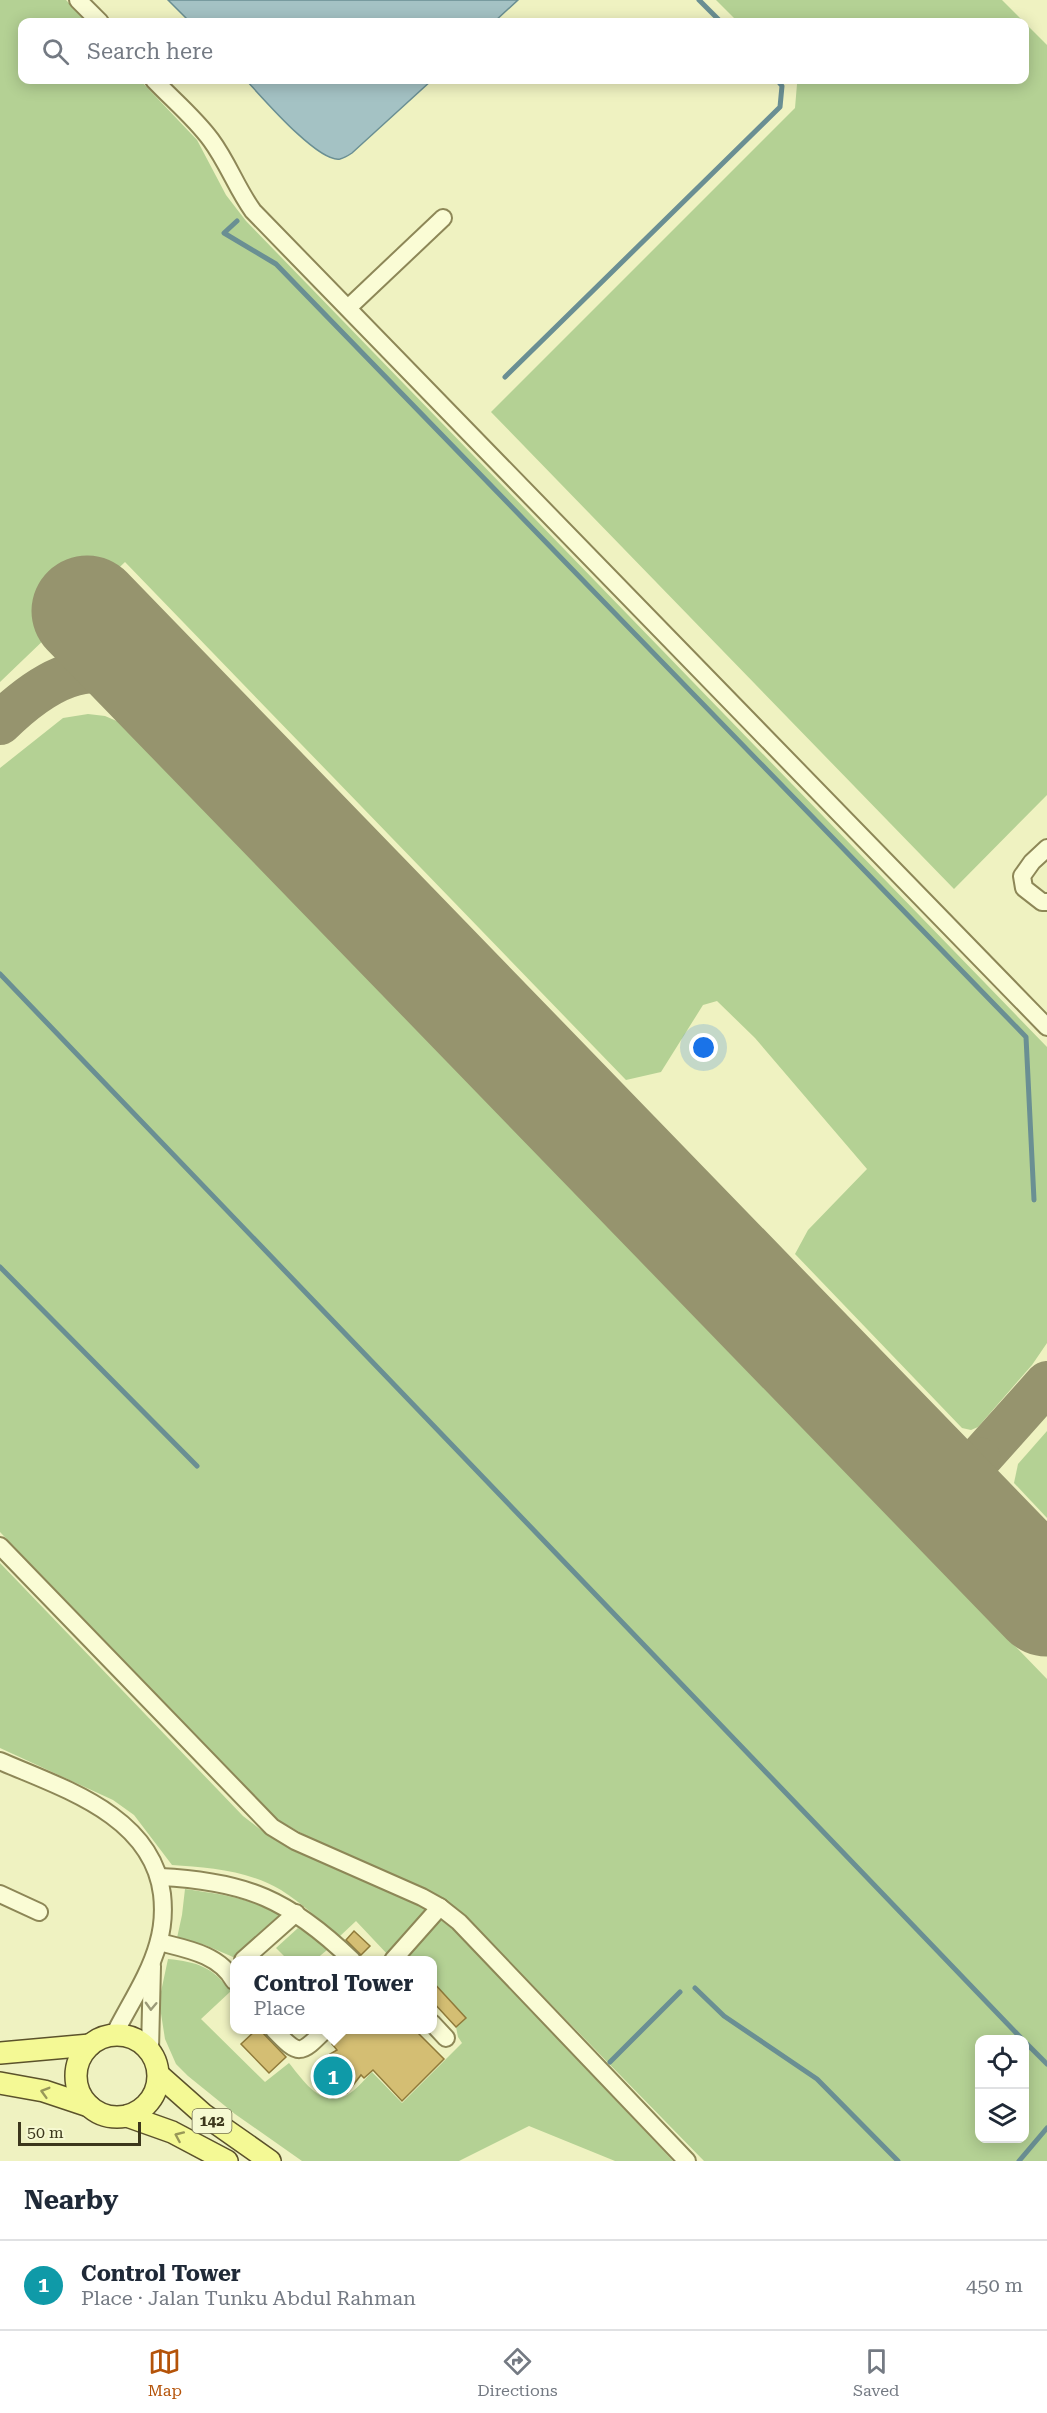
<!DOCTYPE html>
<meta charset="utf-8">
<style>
:root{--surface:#fff;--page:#f2f2f3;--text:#1f2937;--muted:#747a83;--line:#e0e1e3;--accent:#b45309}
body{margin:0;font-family:"Roboto Serif",serif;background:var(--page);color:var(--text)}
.controls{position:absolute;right:18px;bottom:18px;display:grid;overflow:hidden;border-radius:12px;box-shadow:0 3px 15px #0003}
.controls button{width:54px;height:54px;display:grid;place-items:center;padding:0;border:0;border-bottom:2px solid var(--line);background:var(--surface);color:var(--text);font:30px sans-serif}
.scale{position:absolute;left:18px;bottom:15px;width:123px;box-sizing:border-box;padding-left:6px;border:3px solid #3c371c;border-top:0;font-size:16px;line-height:21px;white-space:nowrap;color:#3c371c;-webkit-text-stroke:4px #f6f9d1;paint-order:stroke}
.you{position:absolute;left:704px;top:1048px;width:21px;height:21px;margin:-15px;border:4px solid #fff;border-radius:50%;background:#1a73e8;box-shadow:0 0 0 9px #1a73e833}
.badge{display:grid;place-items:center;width:39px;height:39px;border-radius:50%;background:var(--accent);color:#fff;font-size:20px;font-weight:700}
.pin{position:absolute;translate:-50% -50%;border:3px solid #fff;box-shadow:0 2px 6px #0006}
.popup{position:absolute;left:230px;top:1956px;width:207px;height:78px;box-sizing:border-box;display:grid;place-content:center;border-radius:12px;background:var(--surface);filter:drop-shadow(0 2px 4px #0005);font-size:20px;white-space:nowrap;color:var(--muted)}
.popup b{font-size:22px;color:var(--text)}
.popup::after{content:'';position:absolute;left:50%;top:100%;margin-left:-12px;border:12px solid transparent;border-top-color:var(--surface)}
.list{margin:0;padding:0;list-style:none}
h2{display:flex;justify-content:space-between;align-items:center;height:78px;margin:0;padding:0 24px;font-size:26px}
h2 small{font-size:20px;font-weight:400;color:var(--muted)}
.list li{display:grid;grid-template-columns:39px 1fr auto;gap:18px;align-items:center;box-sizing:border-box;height:90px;padding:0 24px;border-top:2px solid var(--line)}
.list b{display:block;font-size:22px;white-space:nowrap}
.list p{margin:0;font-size:20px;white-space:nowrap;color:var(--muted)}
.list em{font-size:20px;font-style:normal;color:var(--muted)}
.icon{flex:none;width:33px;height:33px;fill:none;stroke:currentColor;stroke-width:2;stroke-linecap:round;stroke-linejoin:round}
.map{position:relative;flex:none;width:1047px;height:2161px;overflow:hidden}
.search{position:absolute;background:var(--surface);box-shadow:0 3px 15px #0003;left:18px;right:18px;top:18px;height:66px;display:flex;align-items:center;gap:15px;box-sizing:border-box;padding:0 21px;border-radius:12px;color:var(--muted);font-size:22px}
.sheet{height:168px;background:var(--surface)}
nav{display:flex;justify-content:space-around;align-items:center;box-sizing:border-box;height:84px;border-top:2px solid var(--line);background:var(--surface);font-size:16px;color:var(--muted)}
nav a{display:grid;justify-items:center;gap:3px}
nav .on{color:var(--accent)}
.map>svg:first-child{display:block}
</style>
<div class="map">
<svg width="1047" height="2161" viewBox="0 0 1047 2161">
<rect width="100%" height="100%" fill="#eff2c1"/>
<g fill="#b4d194" fill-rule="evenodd">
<path d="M0 0H66L87 22H22V80H140L197 140 226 195 246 221 1047 1047V1343L1032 1365 978 1427 971 1430 962 1428 795 1254 808 1230 867 1169 755 1038 717 1001 703 1005 661 1072 626 1080 125 562 0 682Z"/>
<path d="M716 0H1002L1047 45V795L954 889 491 412 795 108 797 84 793 80H1024V22H738Z"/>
<path d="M88 714 105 716 119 722 1047 1679V2161H704L458 1909 429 1891 312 1839 278 1820 0 1532V768L63 718ZM980 2040H1024V2138H980Z"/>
<path d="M1047 1431V1518L1014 1483 1018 1464Z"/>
<path d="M0 1563 243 1816 270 1837 296 1851 425 1908 458 1933 673 2161H615L529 2126 459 2161H302L235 2114 188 2076 176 2064 165 2039 159 2001 168 1959C198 1962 212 1967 231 1991L201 2019 265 2082 289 2063C302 2079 322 2110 347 2095 356 2090 364 2080 372 2072L402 2103 462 2043 458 2037 456 2027 466 2018 432 1981V1960H412L389 1956 356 1921 339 1937C321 1920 302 1904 281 1890 250 1871 207 1867 172 1865L134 1815 113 1800 0 1748Z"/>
<path d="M185 1889C217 1894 250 1897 279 1915L233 1957 205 1945 177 1938 182 1915Z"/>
<path d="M298 1928 313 1936 327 1950 315 1960H288L276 1948Z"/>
</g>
<g fill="#a4c2c4" stroke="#6a8f93" stroke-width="1.5">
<path d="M168 0H518L494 22H190Z"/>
<path d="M246 80H432L352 153C349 155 344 158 340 159 318 163 261 96 246 80Z"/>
</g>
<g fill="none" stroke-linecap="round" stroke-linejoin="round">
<g stroke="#6a8f93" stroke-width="5">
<path d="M699 0 721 22"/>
<path d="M237 221 224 233 276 264 1026 1037 1034 1200"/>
<path d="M505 377 780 107 782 86 777 80"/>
<path d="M0 974 1023 2040"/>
<path d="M0 1267 197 1466"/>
<path d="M695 1988 724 2016 817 2079 898 2161"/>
<path d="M1024 2041 1047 2064"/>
<path d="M610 2062 680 1992"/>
<path d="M1019 2161 1047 2128"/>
</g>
<g stroke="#96946e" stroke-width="44">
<path d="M0 723C42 682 89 652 146 685 164 696 181 712 197 724"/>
<path d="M908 1456 925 1464 952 1470 979 1459 1047 1383"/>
<path d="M979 1530C966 1505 960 1482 979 1459"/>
</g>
<path stroke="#96946e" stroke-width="111" d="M87 611 1047 1601"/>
</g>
<g fill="#d4be73" stroke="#8f7a3a" stroke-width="1.5">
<path d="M354 1931 370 1946 361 1955 346 1940Z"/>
<path d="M432 1981 466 2018 456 2027 432 2001Z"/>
<path d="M256 2030H260L286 2057 269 2073 241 2044Z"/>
<path d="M348 2030H415L444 2059 402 2101 373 2070 364 2078 361 2075 347 2093 333 2098 326 2096 315 2087 312 2073 320 2060 337 2050 332 2044Z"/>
</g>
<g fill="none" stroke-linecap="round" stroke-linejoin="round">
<g stroke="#8d8757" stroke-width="20">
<g id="minor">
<path d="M78 0 100 22"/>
<path d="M154 80C172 99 195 118 211 140 228 163 237 189 253 211L1047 1027"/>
<path d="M348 308 443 218"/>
<path d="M1047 848 1032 862 1022 876 1024 888 1042 902H1047"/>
<path d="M0 1546 272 1827 295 1841 422 1897 440 1907 459 1922 687 2161"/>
<path d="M0 1761C62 1788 152 1815 162 1894 164 1911 163 1927 158 1944 149 1976 129 2005 114 2035"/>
<path d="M160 1877C246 1881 290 1900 352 1960"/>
<path d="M0 1894 39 1912"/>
<path d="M159 1942C186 1949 219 1954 234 1981"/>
<path d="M243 1960 296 1913"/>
<path d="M393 1960 440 1907"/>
<path d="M432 2023 446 2038"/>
<path d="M274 2030C299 2056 300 2055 325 2030"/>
<path d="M150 2050 152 1966"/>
</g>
</g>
<g stroke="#5b522b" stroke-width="24">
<g id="major">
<circle cx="117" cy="2076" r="41"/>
<path d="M0 2053 90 2045"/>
<path d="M159 2075 203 2114 270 2161"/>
<path d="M0 2083 44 2091 89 2106"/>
<path d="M127 2116 172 2132 227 2161"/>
</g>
</g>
<use href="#minor" stroke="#fafcd5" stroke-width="16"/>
<use href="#major" stroke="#f4f995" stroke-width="21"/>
</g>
<defs><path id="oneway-chevron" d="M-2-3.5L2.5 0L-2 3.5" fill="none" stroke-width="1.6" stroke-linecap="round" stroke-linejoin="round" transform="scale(1.5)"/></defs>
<use stroke="#9b9a78" href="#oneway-chevron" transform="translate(151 2006) rotate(92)"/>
<g stroke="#989858">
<use href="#oneway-chevron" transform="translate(45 2092) rotate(-164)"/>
<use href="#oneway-chevron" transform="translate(179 2136) rotate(-156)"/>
</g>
<g text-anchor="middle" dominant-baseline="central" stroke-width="5" stroke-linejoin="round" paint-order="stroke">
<rect fill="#f6f9d1" stroke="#747152" stroke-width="1.5" x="192.5" y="2109" width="39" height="24" rx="4.5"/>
<g font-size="15" font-weight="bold" fill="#3c371c">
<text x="212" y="2121">142</text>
</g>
</g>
</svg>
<div class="controls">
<button><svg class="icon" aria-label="locate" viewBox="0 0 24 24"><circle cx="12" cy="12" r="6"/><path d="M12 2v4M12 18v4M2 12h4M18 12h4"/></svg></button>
<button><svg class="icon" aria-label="layers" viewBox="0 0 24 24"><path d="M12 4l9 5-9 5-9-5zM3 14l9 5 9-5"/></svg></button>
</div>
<div class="scale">50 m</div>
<div class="you"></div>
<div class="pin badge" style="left:333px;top:2076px;background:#0f9aa8">1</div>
<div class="popup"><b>Control Tower</b>Place</div>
<div class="search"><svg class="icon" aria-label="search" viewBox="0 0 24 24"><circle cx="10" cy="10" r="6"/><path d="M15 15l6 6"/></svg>Search here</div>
</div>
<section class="sheet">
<h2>Nearby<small></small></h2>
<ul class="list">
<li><span class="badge" style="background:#0f9aa8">1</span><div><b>Control Tower</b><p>Place · Jalan Tunku Abdul Rahman</p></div><em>450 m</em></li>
</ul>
</section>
<nav>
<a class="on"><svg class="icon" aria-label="map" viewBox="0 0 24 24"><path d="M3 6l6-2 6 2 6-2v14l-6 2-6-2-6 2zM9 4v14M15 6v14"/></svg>Map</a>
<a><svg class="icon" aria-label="directions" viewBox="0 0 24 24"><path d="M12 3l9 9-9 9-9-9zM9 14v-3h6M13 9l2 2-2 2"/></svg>Directions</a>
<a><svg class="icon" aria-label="saved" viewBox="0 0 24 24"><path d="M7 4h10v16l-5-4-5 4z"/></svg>Saved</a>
</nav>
